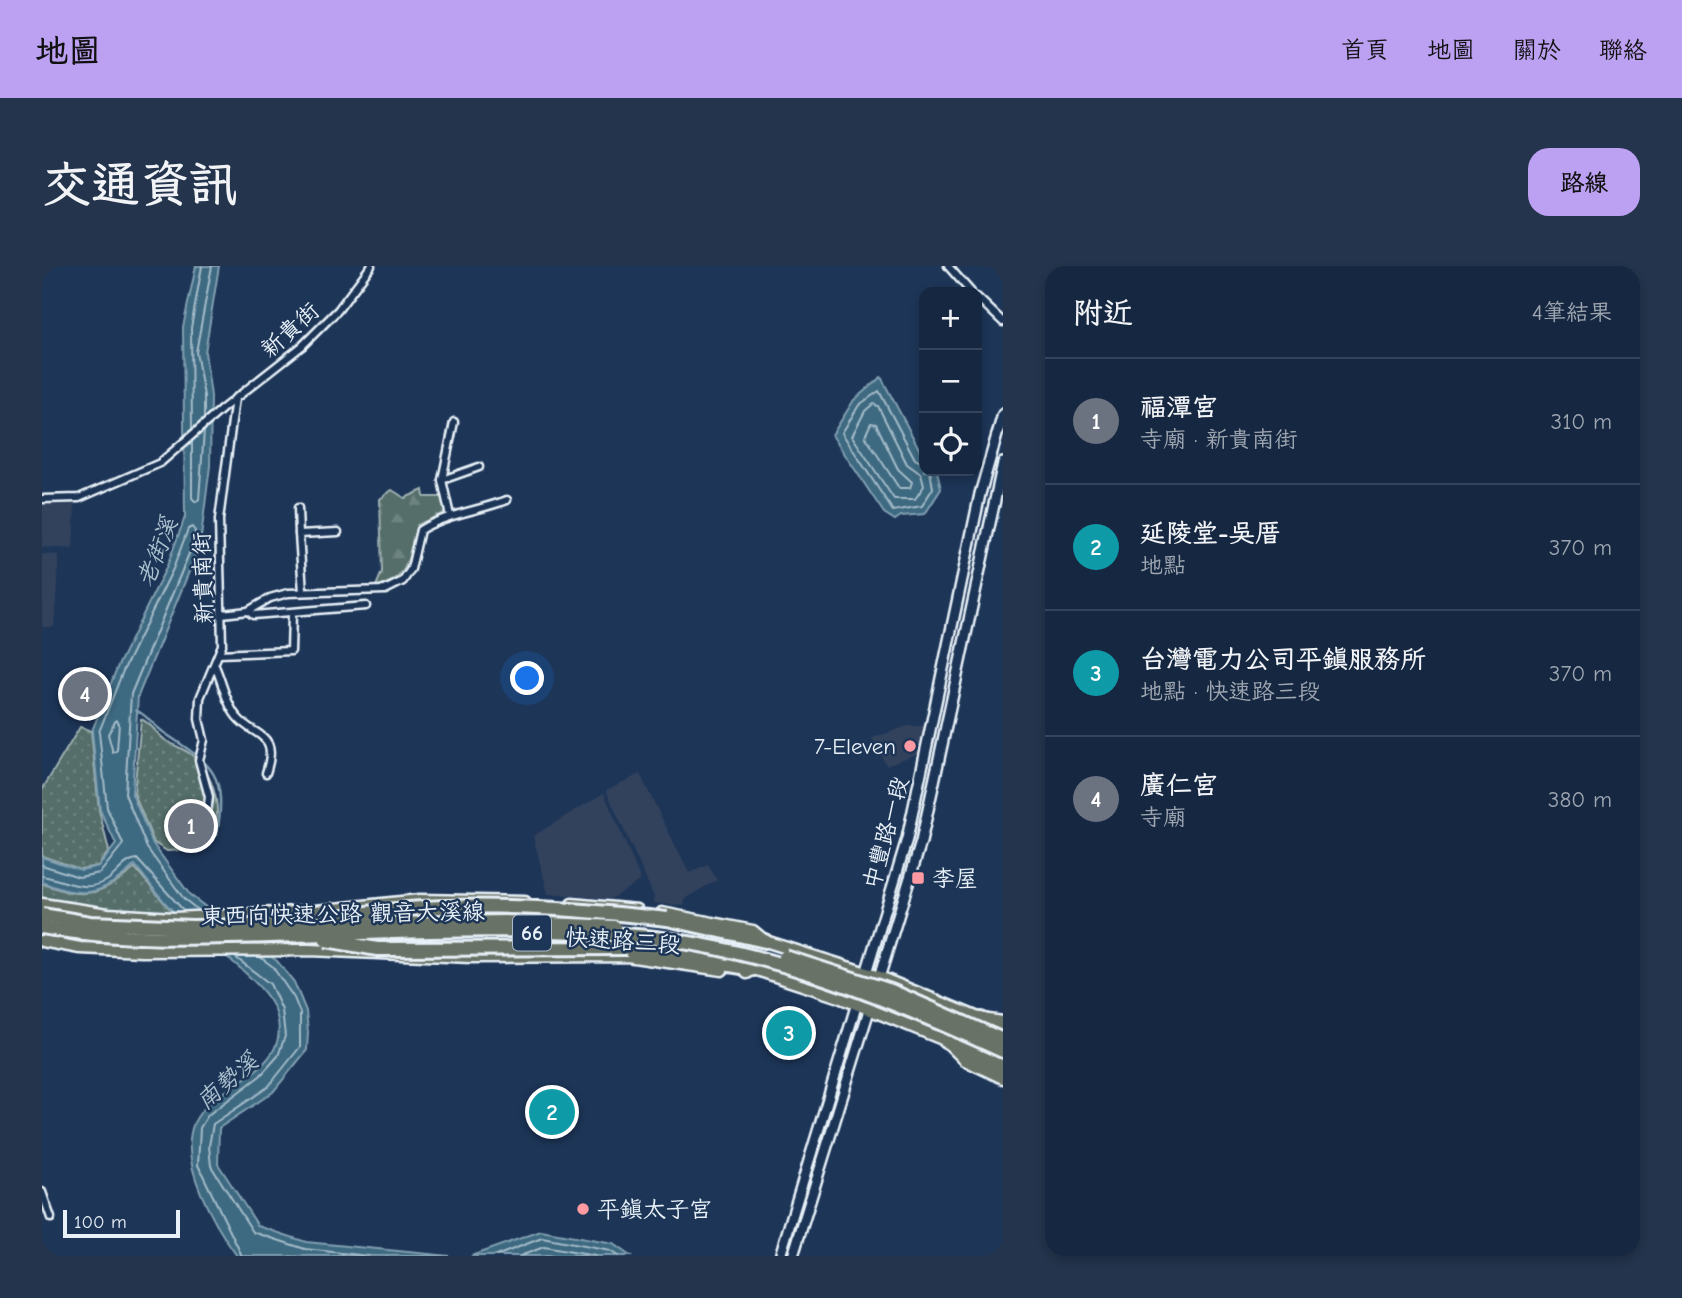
<!DOCTYPE html>
<html lang="zh-TW">
<meta charset="utf-8">
<style>
:root{--surface:#162841;--page:#23344c;--text:#f1f3f6;--muted:#9ea6b1;--line:#35445a;--accent:#bca0f2}
body{margin:0;font-family:"Comic Neue","LXGW WenKai TC",sans-serif;background:var(--page);color:var(--text)}
.controls{position:absolute;right:21px;top:21px;display:grid;overflow:hidden;border-radius:14px;box-shadow:0 4px 10px #0003}
.controls button{width:63px;height:63px;display:grid;place-items:center;padding:0;border:0;border-bottom:2px solid var(--line);background:var(--surface);color:var(--text);font:35px sans-serif}
.scale{position:absolute;left:21px;bottom:18px;width:117px;box-sizing:border-box;padding-left:7px;border:4px solid #e8f1f8;border-top:0;font-size:19px;line-height:24px;white-space:nowrap;color:#e8f1f8;-webkit-text-stroke:5px #1d3557;paint-order:stroke}
.you{position:absolute;left:486px;top:413px;width:24px;height:24px;margin:-18px;border:5px solid #fff;border-radius:50%;background:#1a73e8;box-shadow:0 0 0 10px #1a73e833}
.badge{display:grid;place-items:center;width:46px;height:46px;border-radius:50%;background:var(--accent);color:#fff;font-size:23px;font-weight:700}
.pin{position:absolute;translate:-50% -50%;border:4px solid #fff;box-shadow:0 2px 7px #0006}
.list{margin:0;padding:0;list-style:none}
h2{display:flex;justify-content:space-between;align-items:center;height:91px;margin:0;padding:0 28px;font-size:30px}
h2 small{font-size:23px;font-weight:400;color:var(--muted)}
.list li{display:grid;grid-template-columns:46px 1fr auto;gap:21px;align-items:center;box-sizing:border-box;height:126px;padding:0 28px;border-top:2px solid var(--line)}
.list b{display:block;font-size:26px;white-space:nowrap}
.list p{margin:0;font-size:23px;white-space:nowrap;color:var(--muted)}
.list em{font-size:23px;font-style:normal;color:var(--muted)}
.icon{flex:none;width:38px;height:38px;fill:none;stroke:currentColor;stroke-width:2;stroke-linecap:round;stroke-linejoin:round}
.map{position:relative;flex:none;width:961px;height:990px;overflow:hidden;border-radius:21px}
header{display:flex;align-items:center;gap:42px;box-sizing:border-box;height:98px;padding:0 35px;background:var(--accent);color:#111}
header strong{font-size:33px}
nav{display:flex;gap:38px;margin-inline-start:auto;font-size:24px}
.intro{display:flex;align-items:center;justify-content:space-between;box-sizing:border-box;height:168px;padding:0 42px}
h1{margin:0;font-size:49px}
.button{padding:18px 32px;border-radius:21px;background:var(--accent);color:#111;font-size:24px;font-weight:700}
main{display:flex;gap:42px;padding:0 42px}
aside{flex:1;background:var(--surface);border-radius:21px;box-shadow:0 4px 10px #0003}
.map>svg:first-child{display:block}
</style>
<header>
<strong>地圖</strong>
<nav><a>首頁</a><a>地圖</a><a>關於</a><a>聯絡</a></nav>
</header>
<div class="intro"><h1>交通資訊</h1><a class="button">路線</a></div>
<main>
<div class="map">
<svg width="961" height="990" viewBox="0 0 961 990">
<defs>
<pattern id="forest-firs" width="22" height="20" patternUnits="userSpaceOnUse" patternTransform="scale(1.75)"><rect width="22" height="20" fill="#556e6a"/><path d="M5 1l3.5 6h-7zM16 11l3.5 6h-7z" fill="#6d8380"/></pattern>
<pattern id="park-dots" width="8" height="8" patternUnits="userSpaceOnUse" patternTransform="scale(1.75)"><rect width="8" height="8" fill="#556e6a"/><path d="M2 2h.1M6 6h.1" fill="none" stroke="#6d8380" stroke-width="1.8" stroke-linecap="round"/></pattern>
</defs>
<rect width="100%" height="100%" fill="#1d3557"/>
<filter id="ink" filterUnits="userSpaceOnUse"><feTurbulence type="fractalNoise" baseFrequency=".0143" numOctaves="2"/><feDisplacementMap in="SourceGraphic" scale="14" xChannelSelector="R" yChannelSelector="G"/><feConvolveMatrix kernelMatrix="1 2 1 2 8 2 1 2 1" color-interpolation-filters="sRGB"/></filter>
<g filter="url(#ink)">
<g fill="#31425d">
<path d="M0 236H33L31 283 0 281Z"/>
<path d="M0 288 17 289 12 361H0Z"/>
<path d="M866 460H885L881 486 844 499 830 472Z"/>
<path d="M598 508 647 607 666 599 675 614 644 632 642 640 611 637 612 631 564 524Z"/>
<path d="M562 527 599 614 569 633 506 628 491 570Z"/>
</g>
<path fill="url(#forest-firs)" stroke="#9eb0b1" stroke-width="2" d="M350 224 363 232 381 224 382 231H399L404 246 375 259C366 286 370 315 334 320L340 306 338 233Z"/>
<g fill="url(#park-dots)" stroke="#9eb0b1" stroke-width="2">
<path d="M99 453C110 458 114 467 123 474 132 480 143 483 151 490 175 513 186 557 160 583L125 585 112 577 92 528Z"/>
<path d="M38 461 49 465 57 544 67 585 56 600 38 603 0 590V524Z"/>
<path d="M93 602 132 648 65 644 0 633V617C41 635 60 629 93 602Z"/>
</g>
<g fill="#3d6981" stroke="#819fb1" stroke-width="2">
<path d="M154 0H177L163 86 169 130 168 200 158 279 96 430 90 528 111 578 148 629 235 695 252 716 264 745 266 766 265 784 231 826 177 862 176 898 216 960 264 976 407 990H195C173 960 135 896 152 857 170 816 256 807 233 744 220 711 154 670 127 641 115 628 104 613 93 599 61 629 41 634 0 616V591L39 604 57 600 74 578 58 544 50 465 75 402 125 300 143 251 141 61Z"/>
<path d="M839 111 882 192V205H895L899 223 883 248 859 250 853 254 842 247 790 169 812 134Z"/>
<path d="M499 965 571 978 588 990H429Z"/>
</g>
<g fill="none" stroke-linecap="round" stroke-linejoin="round">
<g stroke="#a4bbc8" stroke-width="2">
<path d="M831 138 836 140 865 198 879 208 882 220 873 233H852L810 170 823 145Z"/>
<path d="M162 152V130L154 86 170 0"/>
<path d="M829 157 834 158 856 203 870 216 868 222H857L823 170Z"/>
<path d="M150 162 149 62 160 0"/>
<path d="M150 175V232L154 236 157 233 162 165"/>
<path d="M882 198 873 193 837 125 817 139 800 167 851 245 880 240 891 222 888 205"/>
<path d="M74 454 77 457 75 484 71 487 66 468Z"/>
<path d="M0 599 37 611 58 607 81 578 65 542 57 466 81 405 131 303 146 263 150 261 153 265 151 278 89 428 83 528 105 582 142 633 156 644"/>
<path d="M0 610C22 613 41 628 64 615 75 609 82 594 95 593L142 645"/>
<path d="M193 691 228 718 240 744 243 770 236 790 218 810 166 849 158 862 156 899 200 990"/>
<path d="M218 691 230 700 252 732 258 747V781L226 821 171 858 167 880 169 900 211 966 263 983 327 990"/>
<path d="M454 990 500 972 568 985 576 990"/>
<path d="M478 990 502 981 553 990"/>
</g>
<path stroke="#819fb1" stroke-width="2.5" d="M94 444C106 450 113 461 124 468 172 500 185 508 175 569"/>
<g stroke="#e8f1f8" stroke-width="11">
<g id="street">
<path d="M906 0 929 26"/>
<path d="M935 31 961 56"/>
<path d="M400 214 437 201"/>
<path d="M0 233 37 232 118 197 180 143 260 80 296 44 329 0"/>
<path d="M256 242 257 268"/>
<path d="M408 250 400 214 412 156"/>
<path d="M261 326 257 268 296 266"/>
<path d="M206 345 211 349 324 340"/>
<path d="M180 348 206 345 228 332 246 327 343 324 361 315 369 303 378 264C404 248 436 245 465 234"/>
<path d="M177 388 249 385 250 348"/>
<path d="M173 400C180 415 184 438 195 451 212 472 238 465 224 507"/>
<path d="M139 570 155 573 163 563 167 531 157 494 162 474 157 453 158 432 180 379 177 254 193 132"/>
<path d="M0 926 9 952"/>
</g>
</g>
<g stroke="#e8f1f8" stroke-width="14">
<g id="secondary">
<path d="M349 650 425 647 517 649"/>
<path d="M319 676H594L692 694"/>
<path d="M738 990 865 573 938 228 961 148"/>
<path d="M751 990 879 576 961 197"/>
</g>
</g>
<g stroke="#e8f1f8" stroke-width="15">
<g id="primary">
<path d="M0 638 66 648 132 652 273 645 378 634 483 636"/>
<path d="M530 638 595 644"/>
<path d="M620 647 711 665 723 675 837 711 939 753 961 756"/>
<path d="M0 675 38 682 100 685 267 684 428 691 585 690 680 704"/>
<path d="M705 707 712 703 797 731 903 774 923 794 961 812"/>
</g>
</g>
<g stroke="#e8f1f8" stroke-width="18">
<g id="highway">
<path d="M625 653 723 675"/>
<path d="M585 682 712 703"/>
<path d="M939 753 961 763"/>
<path d="M903 774 961 801"/>
</g>
</g>
<use href="#street" stroke="#1d3557" stroke-width="6"/>
<use href="#secondary" stroke="#1d3557" stroke-width="9"/>
<use href="#primary" stroke="#697266" stroke-width="10"/>
<use href="#highway" stroke="#697266" stroke-width="12"/>
<g stroke="#e8f1f8" stroke-width="18" stroke-linecap="butt">
<g id="highway-bridge">
<path d="M0 649 48 657 150 661 463 656 573 661"/>
<path d="M284 653C395 633 514 640 625 653"/>
<path d="M0 661C84 676 169 672 254 669 363 666 474 660 583 669 716 679 841 730 961 785"/>
<path d="M284 674 335 683 585 682"/>
<path d="M743 691 849 725 961 774"/>
</g>
</g>
<use href="#highway-bridge" stroke="#697266" stroke-width="12"/>
</g>
</g>
<g fill="#ff9aa2" stroke="#1d3557" stroke-width="2.5">
<circle cx="868" cy="480" r="7"/>
<rect x="869" y="605" width="14" height="14" rx="3.5"/>
<circle cx="541" cy="943" r="7"/>
</g>
<g text-anchor="middle" dominant-baseline="central" stroke-width="5" stroke-linejoin="round" paint-order="stroke">
<rect fill="#1d3557" stroke="#abb9c8" stroke-width="2" x="471" y="649.5" width="38" height="35" rx="5"/>
<g font-size="21" font-weight="bold" fill="#e8f1f8">
<text x="490" y="667">66</text>
</g>
<g font-size="23" fill="#e8f1f8" stroke="#1d3557">
<text transform="translate(248 64) rotate(-42)">新貴街</text>
<text transform="translate(161 312) rotate(-92)">新貴南街</text>
<text transform="translate(844 567) rotate(-75)">中豐路一段</text>
<text transform="translate(301 648) rotate(-1)">東西向快速公路 觀音大溪線</text>
<text transform="translate(581 675) rotate(4)">快速路三段</text>
</g>
<g font-size="23" fill="#e8f1f8" stroke="#1d3557" text-anchor="start">
<text x="854" y="480" text-anchor="end">7-Eleven</text>
<text x="890" y="612">李屋</text>
<text x="555" y="943">平鎮太子宮</text>
</g>
<g font-size="24" font-style="italic" fill="#acc1ce" stroke="#1d3557">
<text transform="translate(115 286) rotate(-69)">老街溪</text>
<text transform="translate(185 815) rotate(-41)">南勢溪</text>
</g>
</g>
</svg>
<div class="controls">
<button>+</button>
<button>−</button>
<button><svg class="icon" aria-label="locate" viewBox="0 0 24 24"><circle cx="12" cy="12" r="6"/><path d="M12 2v4M12 18v4M2 12h4M18 12h4"/></svg></button>
</div>
<div class="scale">100 m</div>
<div class="you"></div>
<div class="pin badge" style="left:149px;top:560px;background:#6b7280">1</div>
<div class="pin badge" style="left:510px;top:846px;background:#0f9aa8">2</div>
<div class="pin badge" style="left:747px;top:767px;background:#0f9aa8">3</div>
<div class="pin badge" style="left:43px;top:428px;background:#6b7280">4</div>
</div>
<aside>
<h2>附近<small>4筆結果</small></h2>
<ul class="list">
<li><span class="badge" style="background:#6b7280">1</span><div><b>福潭宮</b><p>寺廟 · 新貴南街</p></div><em>310 m</em></li>
<li><span class="badge" style="background:#0f9aa8">2</span><div><b>延陵堂-吳厝</b><p>地點</p></div><em>370 m</em></li>
<li><span class="badge" style="background:#0f9aa8">3</span><div><b>台灣電力公司平鎮服務所</b><p>地點 · 快速路三段</p></div><em>370 m</em></li>
<li><span class="badge" style="background:#6b7280">4</span><div><b>廣仁宮</b><p>寺廟</p></div><em>380 m</em></li>
</ul>
</aside>
</main>
